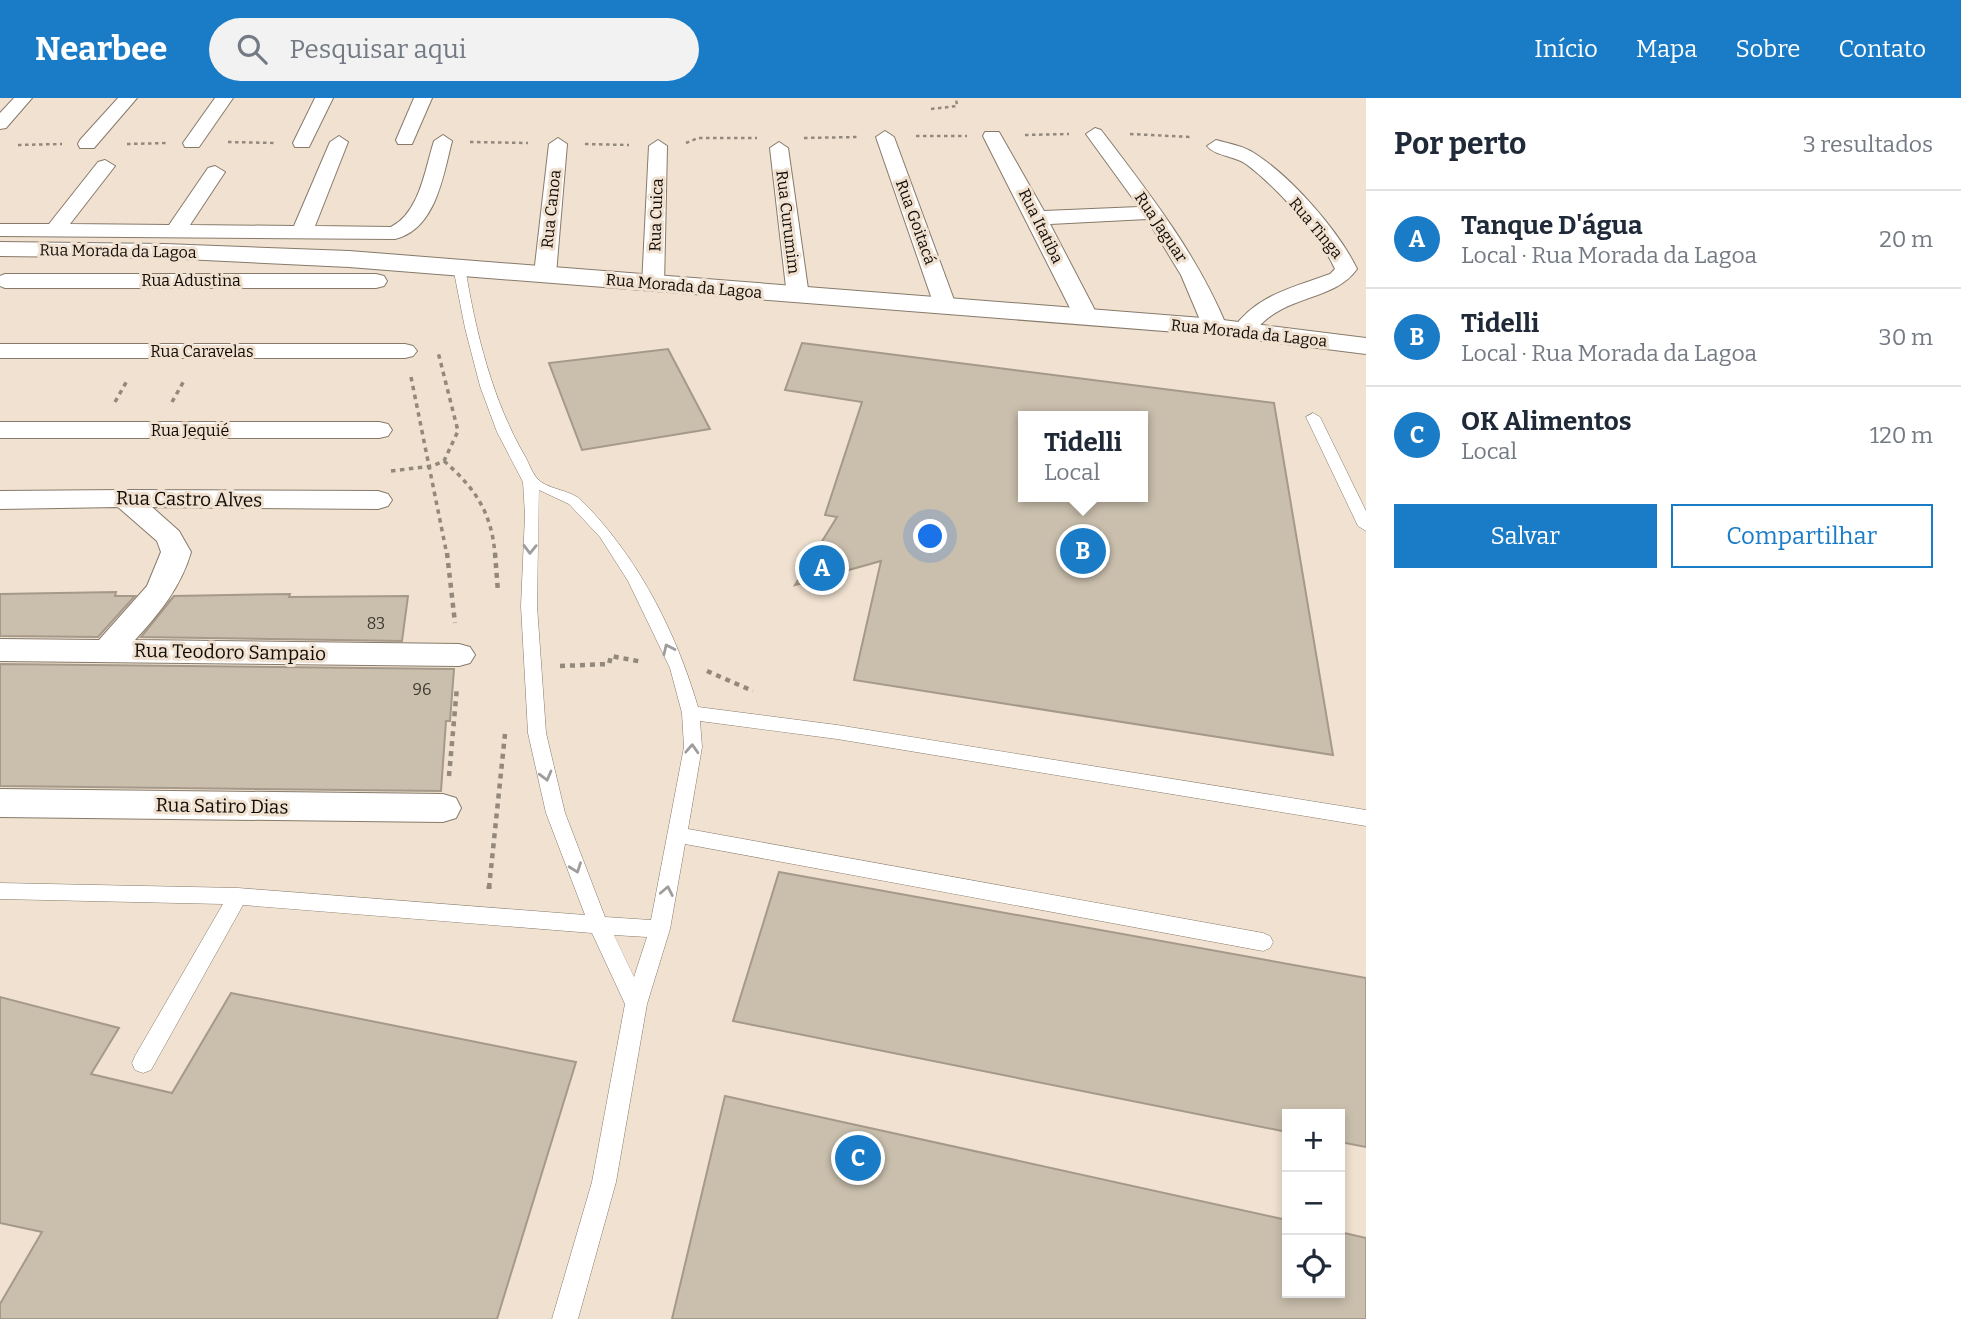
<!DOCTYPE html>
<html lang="pt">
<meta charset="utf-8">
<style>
:root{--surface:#fff;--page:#f2f2f3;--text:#1f2937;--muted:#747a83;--line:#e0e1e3;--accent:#1a7bc7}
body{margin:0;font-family:Bitter,serif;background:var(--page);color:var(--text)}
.controls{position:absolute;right:21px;bottom:21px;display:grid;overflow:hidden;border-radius:0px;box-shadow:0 4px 10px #0003}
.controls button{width:63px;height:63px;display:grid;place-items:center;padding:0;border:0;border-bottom:2px solid var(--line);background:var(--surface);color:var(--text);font:35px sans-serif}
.you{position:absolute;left:931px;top:439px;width:24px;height:24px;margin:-18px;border:5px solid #fff;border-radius:50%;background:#1a73e8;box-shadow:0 0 0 10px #1a73e833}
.badge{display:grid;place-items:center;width:46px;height:46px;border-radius:50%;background:var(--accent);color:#fff;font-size:23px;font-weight:700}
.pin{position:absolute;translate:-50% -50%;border:4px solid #fff;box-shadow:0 2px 7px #0006}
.popup{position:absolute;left:1018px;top:313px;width:130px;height:91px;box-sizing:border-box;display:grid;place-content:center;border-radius:0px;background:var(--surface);filter:drop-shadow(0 2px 5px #0005);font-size:23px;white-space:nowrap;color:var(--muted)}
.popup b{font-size:26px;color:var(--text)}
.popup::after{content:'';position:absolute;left:50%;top:100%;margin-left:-14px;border:14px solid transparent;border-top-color:var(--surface)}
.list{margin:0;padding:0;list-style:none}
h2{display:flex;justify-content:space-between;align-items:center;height:91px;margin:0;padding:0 28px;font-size:30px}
h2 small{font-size:23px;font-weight:400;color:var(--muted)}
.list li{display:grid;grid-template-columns:46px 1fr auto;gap:21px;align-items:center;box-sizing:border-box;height:98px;padding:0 28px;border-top:2px solid var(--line)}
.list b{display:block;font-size:26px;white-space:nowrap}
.list p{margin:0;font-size:23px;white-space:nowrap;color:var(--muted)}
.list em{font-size:23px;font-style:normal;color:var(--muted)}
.actions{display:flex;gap:14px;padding:21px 28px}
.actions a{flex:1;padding:16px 0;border:2px solid var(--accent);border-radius:0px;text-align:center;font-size:24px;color:var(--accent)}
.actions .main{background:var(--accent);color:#fff}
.icon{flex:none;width:38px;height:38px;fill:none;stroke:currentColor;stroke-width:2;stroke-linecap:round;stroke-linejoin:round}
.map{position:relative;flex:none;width:1366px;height:1221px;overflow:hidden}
header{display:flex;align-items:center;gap:42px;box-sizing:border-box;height:98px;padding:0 35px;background:var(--accent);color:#fff}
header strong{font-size:33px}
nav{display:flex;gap:38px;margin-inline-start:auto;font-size:24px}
.search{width:490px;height:63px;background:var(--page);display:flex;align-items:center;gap:18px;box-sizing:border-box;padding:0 24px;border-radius:38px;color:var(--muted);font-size:26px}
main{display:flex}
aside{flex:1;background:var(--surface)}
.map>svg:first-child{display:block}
</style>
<header>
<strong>Nearbee</strong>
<div class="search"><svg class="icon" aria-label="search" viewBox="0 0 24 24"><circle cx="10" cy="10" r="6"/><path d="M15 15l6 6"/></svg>Pesquisar aqui</div>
<nav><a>Início</a><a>Mapa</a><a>Sobre</a><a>Contato</a></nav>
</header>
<main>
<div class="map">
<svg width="1366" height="1221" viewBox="0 0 1366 1221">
<rect width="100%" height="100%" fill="#f0e1d0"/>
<g fill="#cabfad" stroke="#a59989" stroke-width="2" fill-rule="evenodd">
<path d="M802 245 1274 305 1333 657 854 582 881 463 795 487 837 419 825 417 862 304 785 292ZM1024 318H1143V399H1024Z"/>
<path d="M668 251 710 331 582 352 549 265Z"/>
<path d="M116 494 115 498H135L98 539 0 538V496Z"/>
<path d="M290 496 289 499 408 498 402 543 141 539 174 498Z"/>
<path d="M0 566 454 571 450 623H446L441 693 0 688Z"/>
<path d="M779 774 1366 880V1049L1340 1044V1016H1287V1034L733 923Z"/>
<path d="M231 895 576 964 497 1221H0V1206L42 1134 0 1125V899L119 930 91 976 172 995Z"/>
<path d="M725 998 1287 1122V1195H1340V1134L1366 1140V1221H672Z"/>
</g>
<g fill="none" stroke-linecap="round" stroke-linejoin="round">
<g stroke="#877a6b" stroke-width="1">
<g id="lane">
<path d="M459 166 465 169C476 235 492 302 526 360 529 366 532 374 536 379 545 392 571 391 582 403 638 459 676 534 698 609L837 627 1366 712V728L837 641 700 623 702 649 688 731 1263 835 1270 838 1273 844 1270 850 1263 853 685 746 670 831 647 906 616 1084 578 1221H552L592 1084 625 906 592 835 243 807 151 972 143 975 135 972 132 965 135 958 223 806 0 801V785L238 790 585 817 546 715 528 635 521 508 525 417 523 384 497 334 480 288 465 230 453 169ZM539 392 569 406 600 439 628 483 670 570 682 615 684 649 651 822 605 819 565 715 546 635 537 508ZM614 837 647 839 634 879Z"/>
<path d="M1313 315 1320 319 1366 413V433L1358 428 1306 319Z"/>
</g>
</g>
<g stroke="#877a6b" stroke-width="2">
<g id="street">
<path d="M14 0H32L6 30 0 31V15Z"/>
<path d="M118 0H137L94 50H80L78 46 80 42Z"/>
<path d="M215 0H233L199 49H185L183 45Z"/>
<path d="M315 0H333L309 49H295L293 45Z"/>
<path d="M414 0H432L412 46H398L396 42Z"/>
<path d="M1095 30 1101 32C1149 95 1197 156 1227 229L1223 234H1207L1203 229 1181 177 1147 121 1050 126 1099 220 1095 225H1079L1075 220 983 38 985 34H999L1044 113 1139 109 1086 36Z"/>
<path d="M885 33 894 39 957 210 954 215H938L935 210 876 39Z"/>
<path d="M443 37 452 43C443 78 436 131 395 141L0 138V126H49L98 64 105 62 115 68 70 126 169 127 208 70 215 68 225 74 190 127 294 128 330 44 339 38 348 44 315 128 391 129C420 114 425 71 434 43Z"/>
<path d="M558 40 567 46 556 176 553 181H537L534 176 549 46Z"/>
<path d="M658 42 667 48 664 187 661 192H645L642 187 649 48Z"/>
<path d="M1216 42C1230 46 1245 48 1257 57 1292 80 1339 133 1357 171 1333 205 1281 195 1252 237H1236L1232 232C1256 197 1292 190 1330 176L1335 171C1319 136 1277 89 1246 66 1235 58 1215 58 1207 48Z"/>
<path d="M779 44 788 50 809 198 806 203H790L787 198 770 50Z"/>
<path d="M5 176H376L384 178 387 183 384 188 376 190H5L0 188V178Z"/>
<path d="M0 246H405L413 248 417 253 413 258 405 260H0Z"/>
<path d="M0 324H379L388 326 392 332 388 338 379 340H0Z"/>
<path d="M125 392 378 393 388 396 392 402 388 408 378 411 152 409 179 433 191 454C181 489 159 516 135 542L459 546 470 549 475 557 470 565 459 568 0 563V541L99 542 147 488 161 454 157 443 118 409 0 411V393Z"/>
<path d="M0 691 443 696 456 700 461 710 456 720 443 724 0 719Z"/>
</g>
</g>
<g stroke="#877a6b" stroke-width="2">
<path id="secondary" d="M0 144 164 146 349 153 1215 221 1366 240V256L1215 237 349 169 164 160 0 158Z"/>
</g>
<g stroke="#93887c" stroke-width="2.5" stroke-dasharray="3.5 3.5" stroke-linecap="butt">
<path d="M931 11 957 8 956 0"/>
<path d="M1130 36 1191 39"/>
<path d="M1025 37 1069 36"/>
<path d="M916 38H967"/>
<path d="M804 40 859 39"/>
<path d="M228 44 276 45"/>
<path d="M470 44 528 45"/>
<path d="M686 45 698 40H757"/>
<path d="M127 46 167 45"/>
<path d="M585 46 629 47"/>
<path d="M18 47 62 46"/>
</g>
<g stroke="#93887c" stroke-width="3.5" stroke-dasharray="4.5 4.5" stroke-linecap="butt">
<path d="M411 279 447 457"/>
<path d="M115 304 128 281"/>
<path d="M172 304 185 281"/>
<path d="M444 363C475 390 492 415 495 457"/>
<path d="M391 373 432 368 444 363 458 333 438 254"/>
</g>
<g stroke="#93887c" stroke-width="4.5" stroke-dasharray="5 5" stroke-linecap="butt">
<path d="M447 455 455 525"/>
<path d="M495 455 498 494"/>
<path d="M560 568 609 566 611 558 643 564"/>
<path d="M707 573 753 593"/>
<path d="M449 678 457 589"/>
<path d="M489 790 505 636"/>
</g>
<path stroke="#93887c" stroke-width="5" stroke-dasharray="7 7" stroke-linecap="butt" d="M489 791V788"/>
<use href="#lane" fill="#fff" fill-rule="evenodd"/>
<use href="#street" fill="#fff" fill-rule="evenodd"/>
<use href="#secondary" fill="#fff" fill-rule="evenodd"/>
</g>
<defs><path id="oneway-chevron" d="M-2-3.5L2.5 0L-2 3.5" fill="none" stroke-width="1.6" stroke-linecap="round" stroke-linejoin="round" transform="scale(1.75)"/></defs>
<g stroke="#9f9d9b">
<use href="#oneway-chevron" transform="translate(530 451) rotate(91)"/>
<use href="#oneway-chevron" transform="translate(668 551) rotate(-115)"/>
<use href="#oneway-chevron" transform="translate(692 651) rotate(-87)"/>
<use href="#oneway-chevron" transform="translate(546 678) rotate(75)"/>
<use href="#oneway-chevron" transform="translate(576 770) rotate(70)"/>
<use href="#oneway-chevron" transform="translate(667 793) rotate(-79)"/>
</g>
<g text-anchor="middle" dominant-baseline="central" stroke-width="6" stroke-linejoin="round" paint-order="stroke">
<g font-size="16" fill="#100b06" stroke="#f0e1d0">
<text transform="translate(551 111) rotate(-84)">Rua Canoa</text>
<text transform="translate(656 117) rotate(-88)">Rua Cuica</text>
<text transform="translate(788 124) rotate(83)">Rua Curumim</text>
<text transform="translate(916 124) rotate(70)">Rua Goitacá</text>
<text transform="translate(1041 128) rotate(64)">Rua Itatiba</text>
<text transform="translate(1161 129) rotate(56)">Rua Jaguar</text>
<text transform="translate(1316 130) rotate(50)">Rua Tinga</text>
<text transform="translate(118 153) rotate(1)">Rua Morada da Lagoa</text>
<text x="191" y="182">Rua Adustina</text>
<text transform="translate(684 188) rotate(5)">Rua Morada da Lagoa</text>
<text transform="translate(1249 235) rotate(6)">Rua Morada da Lagoa</text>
<text x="202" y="253">Rua Caravelas</text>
<text x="190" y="332">Rua Jequié</text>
</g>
<g font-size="16" fill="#3e3830">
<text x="376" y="525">83</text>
<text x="422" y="591">96</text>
</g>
<g font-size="19" fill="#100b06" stroke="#f0e1d0">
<text transform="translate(189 401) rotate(1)">Rua Castro Alves</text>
<text transform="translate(230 554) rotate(1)">Rua Teodoro Sampaio</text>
<text transform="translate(222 708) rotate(1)">Rua Satiro Dias</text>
</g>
</g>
</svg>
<div class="controls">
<button>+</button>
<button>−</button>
<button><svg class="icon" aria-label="locate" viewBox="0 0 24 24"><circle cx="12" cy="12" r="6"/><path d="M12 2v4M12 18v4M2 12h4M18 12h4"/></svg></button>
</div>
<div class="you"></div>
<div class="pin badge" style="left:822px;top:470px">A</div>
<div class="pin badge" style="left:1083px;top:453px">B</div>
<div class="popup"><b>Tidelli</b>Local</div>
<div class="pin badge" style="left:858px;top:1060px">C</div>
</div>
<aside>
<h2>Por perto<small>3 resultados</small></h2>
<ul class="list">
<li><span class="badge">A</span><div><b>Tanque D'água</b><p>Local · Rua Morada da Lagoa</p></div><em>20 m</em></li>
<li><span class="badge">B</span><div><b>Tidelli</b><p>Local · Rua Morada da Lagoa</p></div><em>30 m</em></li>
<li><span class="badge">C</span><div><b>OK Alimentos</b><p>Local</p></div><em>120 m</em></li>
</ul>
<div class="actions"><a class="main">Salvar</a><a>Compartilhar</a></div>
</aside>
</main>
